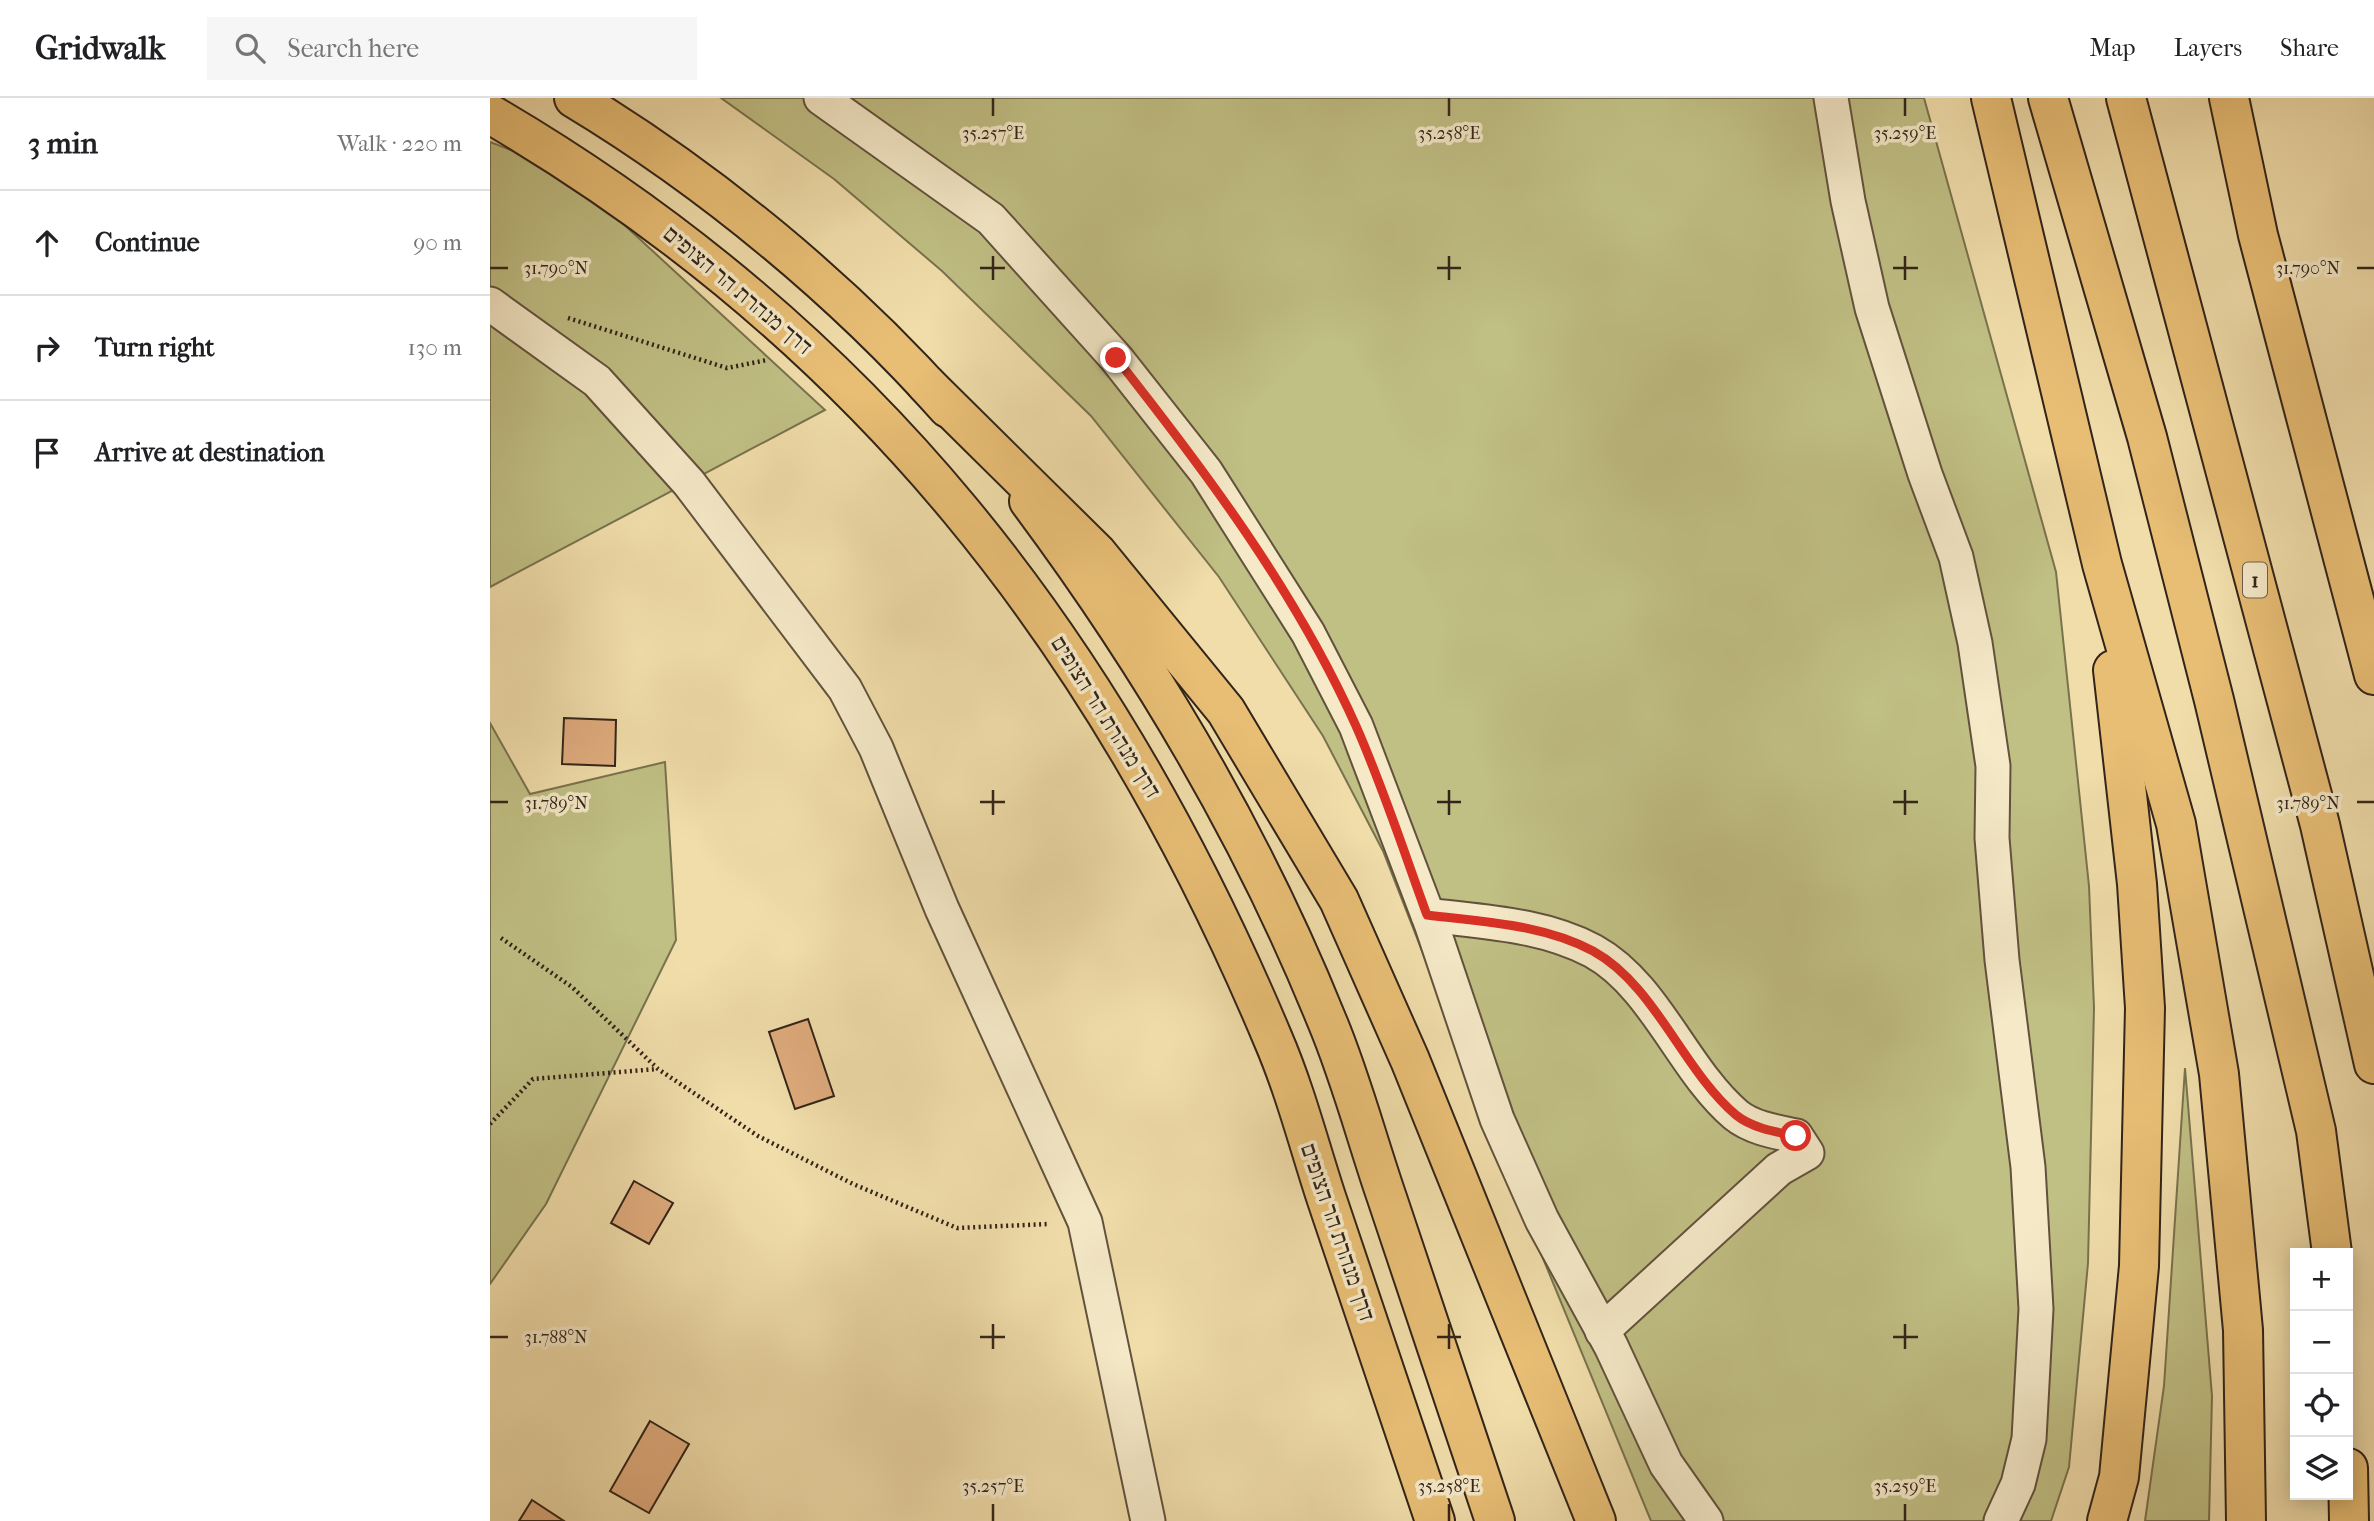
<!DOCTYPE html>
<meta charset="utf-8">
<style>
:root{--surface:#fff;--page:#f6f6f6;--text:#202124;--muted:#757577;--line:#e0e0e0}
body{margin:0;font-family:"IM FELL French Canon","Frank Ruhl Libre",serif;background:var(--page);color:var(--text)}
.controls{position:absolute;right:21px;bottom:21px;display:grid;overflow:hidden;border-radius:0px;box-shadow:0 4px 18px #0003}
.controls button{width:63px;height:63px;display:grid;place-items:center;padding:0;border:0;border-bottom:2px solid var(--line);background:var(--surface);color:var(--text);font:35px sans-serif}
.stop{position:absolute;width:21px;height:21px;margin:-16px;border:5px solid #d93025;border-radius:50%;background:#fff}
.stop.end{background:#d93025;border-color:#fff;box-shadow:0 2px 7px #0008}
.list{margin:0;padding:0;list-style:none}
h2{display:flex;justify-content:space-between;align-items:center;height:91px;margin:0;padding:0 28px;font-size:30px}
h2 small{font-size:23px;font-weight:400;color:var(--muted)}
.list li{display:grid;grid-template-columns:46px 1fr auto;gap:21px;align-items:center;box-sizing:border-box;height:105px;padding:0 28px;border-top:2px solid var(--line)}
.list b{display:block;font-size:26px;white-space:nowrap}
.list em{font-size:23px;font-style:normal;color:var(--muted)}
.icon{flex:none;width:38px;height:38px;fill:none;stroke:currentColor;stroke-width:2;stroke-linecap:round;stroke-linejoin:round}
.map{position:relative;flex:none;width:1884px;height:1423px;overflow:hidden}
header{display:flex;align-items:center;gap:42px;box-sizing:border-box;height:98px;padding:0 35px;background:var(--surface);border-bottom:2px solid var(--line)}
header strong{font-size:33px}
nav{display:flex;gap:38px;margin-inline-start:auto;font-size:24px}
.search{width:490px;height:63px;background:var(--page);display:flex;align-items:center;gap:18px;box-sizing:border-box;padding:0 24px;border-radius:0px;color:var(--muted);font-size:26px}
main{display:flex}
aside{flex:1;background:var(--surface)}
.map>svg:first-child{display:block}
</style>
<header>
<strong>Gridwalk</strong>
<div class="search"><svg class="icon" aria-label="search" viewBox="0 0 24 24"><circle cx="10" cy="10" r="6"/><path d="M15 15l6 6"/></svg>Search here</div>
<nav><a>Map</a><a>Layers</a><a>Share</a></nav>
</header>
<main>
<aside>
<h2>3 min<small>Walk · 220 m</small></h2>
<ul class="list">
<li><svg class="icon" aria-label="ahead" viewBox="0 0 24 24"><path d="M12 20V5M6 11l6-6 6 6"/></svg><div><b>Continue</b></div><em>90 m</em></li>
<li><svg class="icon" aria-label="right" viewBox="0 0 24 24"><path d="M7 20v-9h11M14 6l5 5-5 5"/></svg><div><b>Turn right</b></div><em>130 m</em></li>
<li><svg class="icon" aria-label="arrive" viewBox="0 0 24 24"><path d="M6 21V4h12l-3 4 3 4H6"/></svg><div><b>Arrive at destination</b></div></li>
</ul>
</aside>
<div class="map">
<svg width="1884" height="1423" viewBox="0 0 1884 1423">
<rect width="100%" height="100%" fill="#f0ddaa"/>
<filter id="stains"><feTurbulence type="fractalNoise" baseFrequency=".00286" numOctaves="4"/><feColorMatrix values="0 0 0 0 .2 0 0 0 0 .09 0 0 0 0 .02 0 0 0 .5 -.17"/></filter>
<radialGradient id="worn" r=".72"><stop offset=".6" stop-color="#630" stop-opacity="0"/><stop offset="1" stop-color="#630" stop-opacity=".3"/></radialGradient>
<g fill="#c0bf84" stroke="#79724e" stroke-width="2">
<path d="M231 0H1434L1566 474 1599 788 1604 910 1598 1165 1579 1369 1561 1423H1161L1038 1124 893 753 833 638 729 479 601 318 452 173 344 81Z"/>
<path d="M0 44 77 74 335 312 0 489Z"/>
<path d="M0 625 40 696 175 664 186 842 56 1106 0 1186Z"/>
<path d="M1695 970 1722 1298 1719 1423H1655L1674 1288Z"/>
</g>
<g fill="#e0ac7e" stroke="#322419" stroke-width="2">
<path d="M74 620 126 622 125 668 72 666Z"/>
<path d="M318 921 344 998 305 1011 279 934Z"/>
<path d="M144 1083 183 1105 159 1146 121 1125Z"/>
<path d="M160 1323 199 1346 159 1415 120 1393Z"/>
<path d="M42 1402 74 1423H29Z"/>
</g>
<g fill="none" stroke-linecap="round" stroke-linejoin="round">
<g stroke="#62523d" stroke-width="37">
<g id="minor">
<path d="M331 0 501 121 626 260 716 374 818 535 866 628 942 828 1007 1021 1052 1122 1121 1248 1176 1366 1216 1423"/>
<path d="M1341 0 1358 103 1382 210 1435 376 1466 459 1485 545 1503 668 1502 740 1512 862 1538 1069 1546 1211 1539 1341 1528 1386 1511 1423"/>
<path d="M0 206 107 283 199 385 355 591 386 650 452 811 595 1124 658 1423"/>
<path d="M938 817C993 824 1052 826 1103 853 1165 887 1193 972 1246 1017 1262 1030 1286 1034 1306 1038L1317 1055 1289 1071 1112 1233"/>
</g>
</g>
<g stroke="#322419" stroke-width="42">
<g id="major">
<path d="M84 0C220 82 353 192 458 310"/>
<path d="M1739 0 1768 137 1884 577"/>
<path d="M0 16C375 235 616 543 783 941 805 992 819 1047 836 1099 873 1207 909 1315 945 1423"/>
<path d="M539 403C659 564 762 737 837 923 861 980 877 1042 897 1100 933 1208 969 1315 1005 1423"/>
</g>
</g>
<g stroke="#322419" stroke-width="42">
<g id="highway">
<path d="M1501 0 1612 466 1686 726 1729 976 1753 1232 1756 1423"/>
<path d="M1558 0 1657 339 1724 602 1826 1033 1842 1155"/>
<path d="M1636 0 1830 727 1884 966"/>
<path d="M436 286 607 455 736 613 849 802 920 962 1106 1423"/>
<path d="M1858 1370 1859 1423"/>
<path d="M1617 1423 1629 1379 1649 1168 1655 910 1647 786 1623 572"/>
</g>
</g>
<g stroke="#322419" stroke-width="4.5" stroke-dasharray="2 3.5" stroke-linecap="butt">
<path d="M78 220 237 270 277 262"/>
<path d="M11 840 82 889 168 971 268 1038 363 1086 467 1130 559 1126"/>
<path d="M0 1026 43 981 167 971"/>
</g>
<use href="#minor" stroke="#f5e9c8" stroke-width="33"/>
<use href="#major" stroke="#e8be75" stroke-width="38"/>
<use href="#highway" stroke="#e8be75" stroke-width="38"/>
</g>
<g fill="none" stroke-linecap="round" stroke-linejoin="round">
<path stroke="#d93025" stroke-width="9" d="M626 260C716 374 806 494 866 628 893 689 914 754 937 817 993 824 1052 826 1103 853 1165 887 1193 972 1246 1017 1262 1030 1286 1034 1306 1038"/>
</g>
<path fill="none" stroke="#322419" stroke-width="2.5" d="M503 0V18M959 0V18M1415 0V18M503 158V182M959 158V182M1415 158V182M0 170H18M490 170H515M947 170H971M1403 170H1428M1867 170H1884M503 692V717M959 692V717M1415 692V717M0 704H18M490 704H515M947 704H971M1403 704H1428M1867 704H1884M503 1226V1251M959 1226V1251M1415 1226V1251M0 1239H18M490 1239H515M947 1239H971M1403 1239H1428M503 1406V1423M959 1406V1423M1415 1406V1423"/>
<g text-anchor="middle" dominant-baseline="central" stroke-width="7" stroke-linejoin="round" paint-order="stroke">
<rect fill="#f5e9c8" stroke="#6c5f4e" stroke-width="2" x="1753" y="464.5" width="24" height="35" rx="5"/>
<g font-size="21" font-weight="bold" fill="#322419">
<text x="1765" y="482">1</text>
</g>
<g font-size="23" fill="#322419" stroke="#f5e9c8">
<text transform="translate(248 192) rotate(40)">דרך מנהרת הר הצופים</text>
<text transform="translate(616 619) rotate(58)">דרך מנהרת הר הצופים</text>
<text transform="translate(848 1134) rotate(71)">דרך מנהרת הר הצופים</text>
</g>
</g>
<g font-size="18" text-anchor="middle" fill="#322419" stroke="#f5e9c8" stroke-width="7" stroke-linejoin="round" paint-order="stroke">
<text x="503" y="41">35.257°E</text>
<text x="959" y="41">35.258°E</text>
<text x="1415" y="41">35.259°E</text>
<text x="66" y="176">31.790°N</text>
<text x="1818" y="176">31.790°N</text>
<text x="66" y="711">31.789°N</text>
<text x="1818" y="711">31.789°N</text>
<text x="66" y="1245">31.788°N</text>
<text x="503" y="1394">35.257°E</text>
<text x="959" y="1394">35.258°E</text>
<text x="1415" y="1394">35.259°E</text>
</g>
<rect width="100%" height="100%" filter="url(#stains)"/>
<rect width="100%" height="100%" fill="url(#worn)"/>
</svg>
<div class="controls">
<button>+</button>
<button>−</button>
<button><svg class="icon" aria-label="locate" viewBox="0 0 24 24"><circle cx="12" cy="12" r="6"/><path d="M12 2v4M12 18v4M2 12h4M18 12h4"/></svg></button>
<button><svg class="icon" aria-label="layers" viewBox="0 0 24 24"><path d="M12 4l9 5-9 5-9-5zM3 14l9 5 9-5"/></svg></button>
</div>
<div class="stop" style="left:1306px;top:1038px"></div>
<div class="stop end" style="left:626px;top:260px"></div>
</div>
</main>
